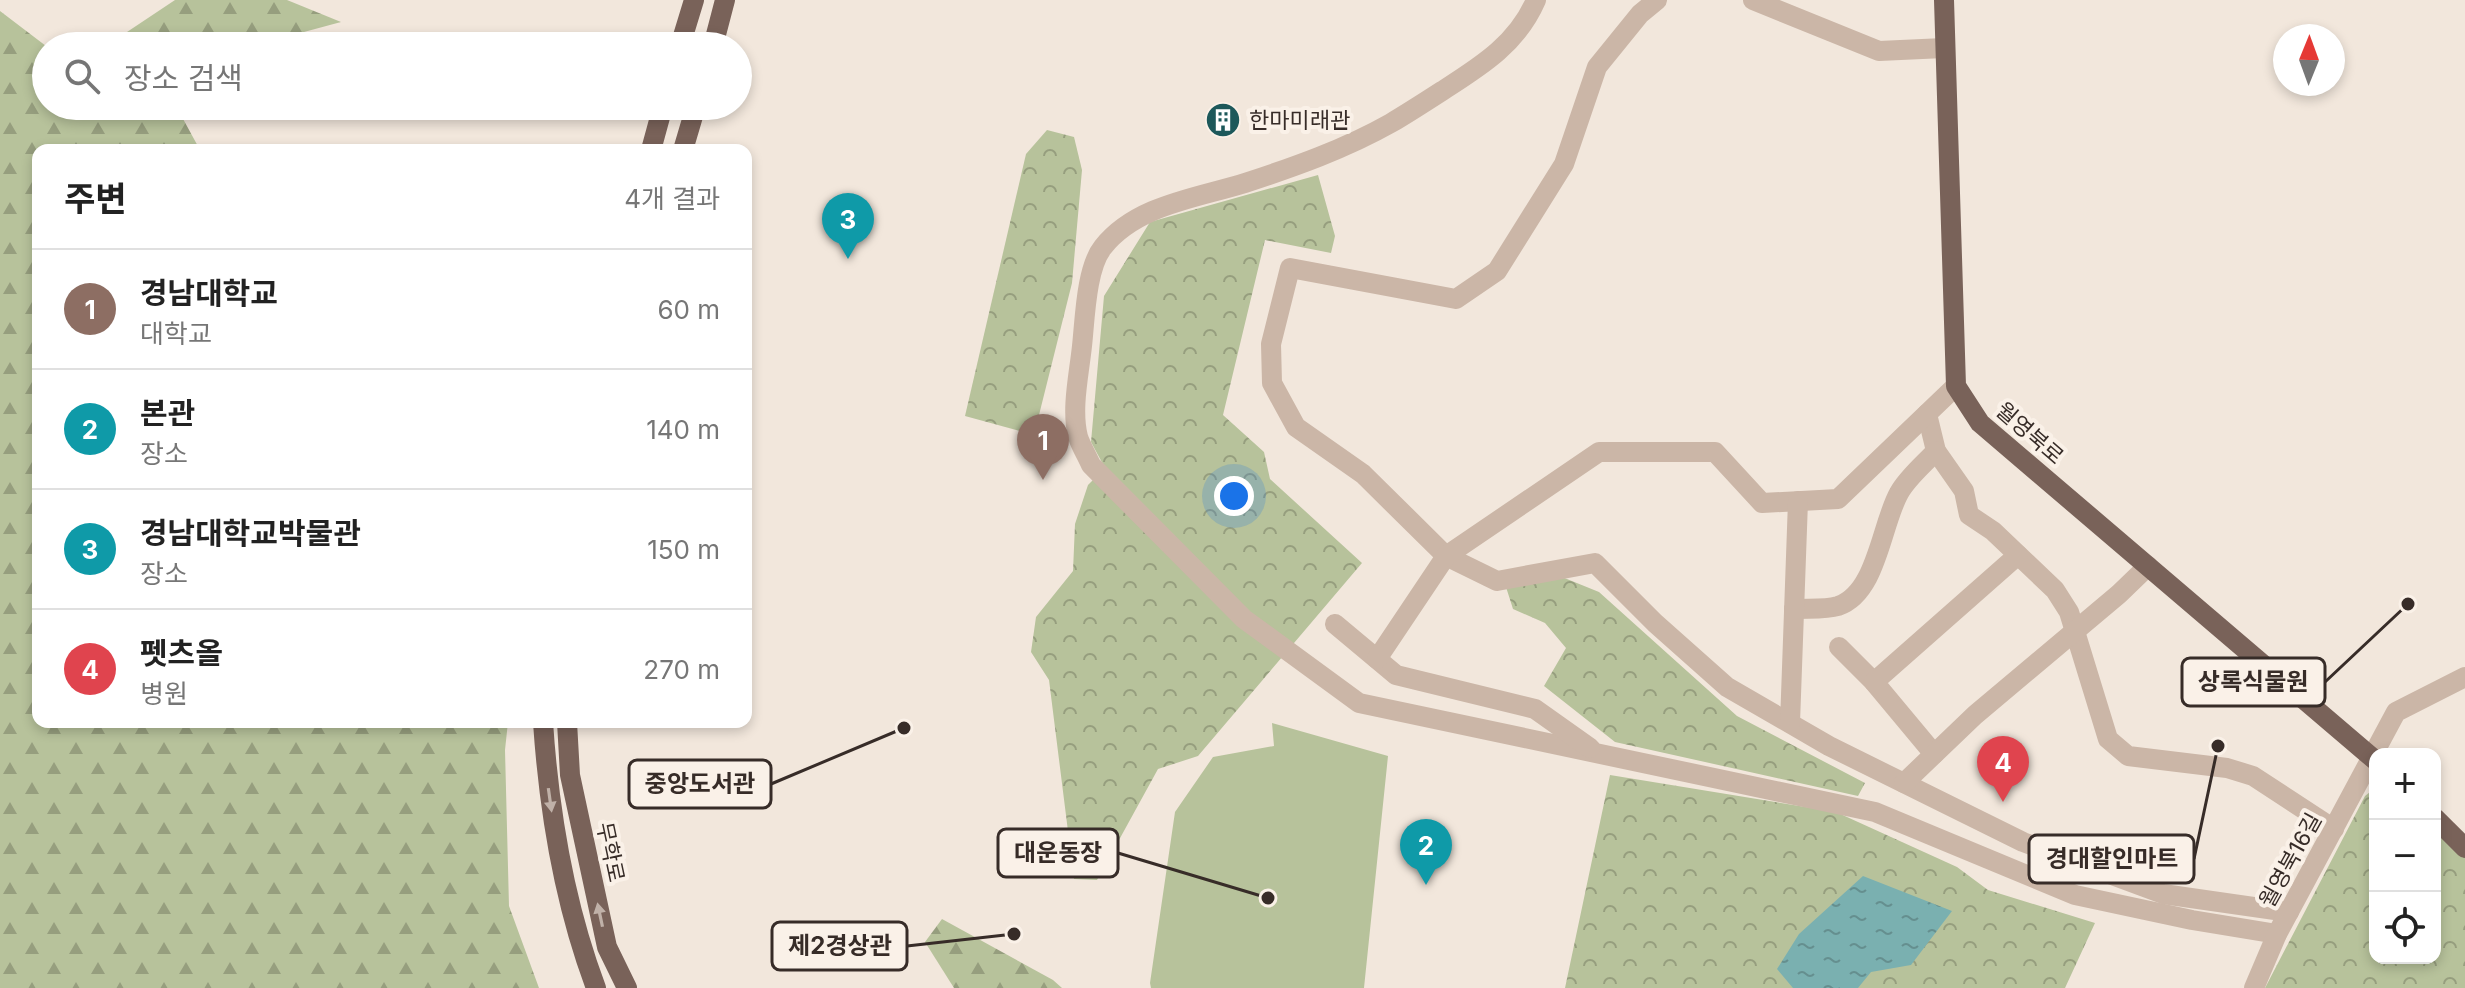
<!DOCTYPE html>
<html lang="ko">
<meta charset="utf-8">
<style>
:root{--surface:#fff;--page:#f2f2f2;--text:#222;--muted:#767676;--line:#e0e0e0;--accent:#1d585a}
body{margin:0;font-family:Inter,"Noto Sans KR",sans-serif;background:var(--page);color:var(--text)}
.controls{position:absolute;right:24px;bottom:24px;display:grid;overflow:hidden;border-radius:16px;box-shadow:0 4px 12px #0003}
.controls button{width:72px;height:72px;display:grid;place-items:center;padding:0;border:0;border-bottom:2px solid var(--line);background:var(--surface);color:var(--text);font:40px sans-serif}
.compass{position:absolute;left:2273px;top:24px;width:72px;height:72px;border-radius:50%;background:var(--surface);box-shadow:0 4px 12px #0003;rotate:1deg}
.you{position:absolute;left:1234px;top:496px;width:28px;height:28px;margin:-20px;border:6px solid #fff;border-radius:50%;background:#1a73e8;box-shadow:0 0 0 12px #1a73e833}
.badge{display:grid;place-items:center;width:52px;height:52px;border-radius:50%;background:var(--accent);color:#fff;font-size:26px;font-weight:700}
.pin{position:absolute;translate:-50% -66px;filter:drop-shadow(0 2px 4px #0008)}
.pin::after{content:'';position:absolute;top:42px;width:28px;height:24px;background:inherit;clip-path:polygon(0 0,100% 0,50% 100%)}
.list{margin:0;padding:0;list-style:none}
h2{display:flex;justify-content:space-between;align-items:center;height:104px;margin:0;padding:0 32px;font-size:34px}
h2 small{font-size:26px;font-weight:400;color:var(--muted)}
.list li{display:grid;grid-template-columns:52px 1fr auto;gap:24px;align-items:center;box-sizing:border-box;height:120px;padding:0 32px;border-top:2px solid var(--line)}
.list b{display:block;font-size:30px;white-space:nowrap}
.list p{margin:0;font-size:26px;white-space:nowrap;color:var(--muted)}
.list em{font-size:26px;font-style:normal;color:var(--muted)}
.icon{flex:none;width:44px;height:44px;fill:none;stroke:currentColor;stroke-width:2;stroke-linecap:round;stroke-linejoin:round}
.map{position:relative;flex:none;width:2465px;height:988px;overflow:hidden}
.search{position:absolute;background:var(--surface);box-shadow:0 4px 12px #0003;left:32px;top:32px;width:720px;height:88px;display:flex;align-items:center;gap:20px;box-sizing:border-box;padding:0 28px;border-radius:44px;color:var(--muted);font-size:30px}
.panel{position:absolute;background:var(--surface);box-shadow:0 4px 12px #0003;left:32px;top:144px;width:720px;height:584px;border-radius:16px}
.map>svg:first-child{display:block}
</style>
<div class="map">
<svg width="2465" height="988" viewBox="0 0 2465 988">
<defs>
<pattern id="forest-firs" width="22" height="20" patternUnits="userSpaceOnUse" patternTransform="scale(2)"><rect width="22" height="20" fill="#b7c29b"/><path d="M5 1l3.5 6h-7zM16 11l3.5 6h-7z" fill="#969e7e"/></pattern>
<pattern id="park-crowns" width="20" height="18" patternUnits="userSpaceOnUse" patternTransform="scale(2)"><rect width="20" height="18" fill="#b7c29b"/><path d="M2 6a3 3 0 1 1 6 0M12 15a3 3 0 1 1 6 0" fill="none" stroke="#969e7e"/></pattern>
<pattern id="water-ripples" width="26" height="14" patternUnits="userSpaceOnUse" patternTransform="scale(2)"><rect width="26" height="14" fill="#7ab0b0"/><path d="M2 4q2-2 4 0t4 0M15 11q2-2 4 0t4 0" fill="none" stroke="#658f8f"/></pattern>
</defs>
<rect width="100%" height="100%" fill="#f2e7dc"/>
<g fill="url(#forest-firs)">
<path d="M175 0H287L341 22 252 46H106Z"/>
<path d="M0 11 46 46V106H176L200 150H38V722H508L505 750 509 906 539 988H0Z"/>
<path d="M942 919 1053 980 1062 988H954L925 942Z"/>
</g>
<g fill="url(#park-crowns)">
<path d="M1047 130 1074 137 1082 170 1072 283 1034 435 965 416 1026 154Z"/>
<path d="M1318 175 1335 236 1331 253 1265 240 1223 415 1264 452 1270 479 1362 563 1198 756 1158 769 1097 880 1074 879 1049 680 1031 652 1036 617 1073 571 1075 524 1088 485 1105 468 1091 442 1104 296 1150 222Z"/>
<path d="M1562 577 1599 592 1737 716 1865 783 1858 796 1615 742 1544 686 1566 648 1545 623 1513 609 1506 587Z"/>
<path d="M1610 775 1836 812 1957 867 1988 890 2095 923 2065 988H1565Z"/>
<path d="M2375 788V958H2435V829L2465 856V988H2265L2365 796Z"/>
</g>
<path fill="#b7c29b" d="M1272 723 1388 756 1364 988H1151L1150 983 1175 812 1213 757 1274 746Z"/>
<path fill="url(#water-ripples)" d="M1863 876 1952 911 1911 965 1871 972 1858 988H1793L1777 969 1799 934Z"/>
<g fill="none" stroke-linecap="round" stroke-linejoin="round">
<g stroke="#cbb6a7" stroke-width="20">
<path d="M1536 0C1517 44 1481 66 1442 91 1425 102 1408 113 1391 123 1345 149 1294 167 1245 183 1197 198 1136 205 1103 247 1086 268 1085 319 1082 346 1079 375 1071 409 1078 437 1081 446 1087 456 1091 465L1244 619 1359 703 1875 812 2075 895 2192 920 2277 934"/>
<path d="M1657 0 1640 14 1597 67 1564 164 1497 271 1456 299 1290 268 1271 344 1272 383 1296 427 1363 474 1446 556 1497 581 1595 563 1655 623 1727 687 1829 746 2023 842 2163 894 2289 912"/>
<path d="M1753 0 1879 51 1944 48"/>
<path d="M1927 414 1936 451 1964 491 1969 515 1993 531 2055 590 2069 612 2108 739 2128 756 2227 768 2253 776 2334 829"/>
<path d="M1794 609C1808 608 1825 610 1838 606 1877 593 1881 525 1899 493 1907 478 1924 464 1936 451"/>
<path d="M1335 624 1396 675 1535 709 1590 748"/>
<path d="M1839 647 1874 682"/>
<path d="M1377 659 1446 556 1599 452H1715L1762 503 1838 499 1956 386"/>
<path d="M1790 723 1798 501"/>
<path d="M1934 754 1874 682 2018 555"/>
<path d="M1904 783 1975 715 2119 594 2148 566"/>
<path d="M2254 988 2277 934 2396 712 2465 677"/>
</g>
<g stroke="#796259" stroke-width="20">
<path d="M1944 0 1956 386 1980 423 2375 760"/>
<path d="M680 46 694 0"/>
<path d="M713 46 725 0"/>
<path d="M651 150 663 106"/>
<path d="M683 150 696 106"/>
<path d="M543 722C549 812 564 903 596 988"/>
<path d="M567 722 570 775 607 947 627 988"/>
<path d="M2435 818 2465 848"/>
</g>
</g>
<defs><path id="oneway-solid" d="M-6-.8H1V-3.2L6.5 0L1 3.2V.8H-6Z" transform="scale(2)"/></defs>
<g fill="#c0b1a8">
<use href="#oneway-solid" transform="translate(550 800) rotate(82)"/>
<use href="#oneway-solid" transform="translate(600 915) rotate(-102)"/>
</g>
<defs>
<g id="building-disc" transform="scale(1.8)"><circle r="9.5" fill="#1d585a" stroke="#faf1e8"/><path d="M-4-6H4V6H1V3H-1V6H-4ZM-2.5-4.3h1.7v1.8h-1.7ZM.8-4.3h1.7v1.8H.8ZM-2.5-1h1.7V.8h-1.7ZM.8-1h1.7V.8H.8Z" fill="#fff"/></g>
</defs>
<g fill-rule="evenodd">
<use href="#building-disc" x="1223" y="120"/>
</g>
<g text-anchor="middle" dominant-baseline="central" stroke-width="8" stroke-linejoin="round" paint-order="stroke">
<g font-size="22" fill="#372c28" stroke="#faf1e8" text-anchor="start">
<text x="1249" y="120">한마미래관</text>
</g>
<g font-size="22" fill="#372c28" stroke="#faf1e8">
<text transform="translate(2030 433) rotate(41)">월영북로</text>
<text transform="translate(611 852) rotate(78)">무학로</text>
<text transform="translate(2290 860) rotate(-61)">월영북16길</text>
</g>
</g>
<path fill="none" stroke="#372c28" stroke-width="3" d="M2408 604L2325 682M904 728L771 784M1268 898L1118 853M2218 746L2194 859M1014 934L907 946"/>
<g fill="#372c28" stroke="#faf1e8" stroke-width="3">
<circle cx="2408" cy="604" r="8"/>
<circle cx="904" cy="728" r="8"/>
<circle cx="1268" cy="898" r="8"/>
<circle cx="2218" cy="746" r="8"/>
<circle cx="1014" cy="934" r="8"/>
</g>
<g fill="#faf1e8" stroke="#372c28" stroke-width="3">
<rect x="2182" y="658" width="143" height="48" rx="8"/>
<rect x="629" y="760" width="142" height="48" rx="8"/>
<rect x="998" y="829" width="120" height="48" rx="8"/>
<rect x="2029" y="835" width="165" height="48" rx="8"/>
<rect x="772" y="922" width="135" height="48" rx="8"/>
</g>
<g font-size="24" text-anchor="middle" font-weight="bold" fill="#372c28">
<text x="2253" y="690">상록식물원</text>
<text x="700" y="792">중앙도서관</text>
<text x="1058" y="861">대운동장</text>
<text x="2112" y="867">경대할인마트</text>
<text x="840" y="954">제2경상관</text>
</g>
</svg>
<div class="controls">
<button>+</button>
<button>−</button>
<button><svg class="icon" aria-label="locate" viewBox="0 0 24 24"><circle cx="12" cy="12" r="6"/><path d="M12 2v4M12 18v4M2 12h4M18 12h4"/></svg></button>
</div>
<svg class="compass" viewBox="-18 -18 36 36"><path d="M0-13l5 13h-10z" fill="#e53935"/><path d="M0 13l5-13h-10z" fill="#767676"/></svg>
<div class="you"></div>
<div class="pin badge" style="left:1043px;top:480px;background:#8d6e63">1</div>
<div class="pin badge" style="left:1426px;top:885px;background:#0f9aa8">2</div>
<div class="pin badge" style="left:848px;top:259px;background:#0f9aa8">3</div>
<div class="pin badge" style="left:2003px;top:802px;background:#e0444e">4</div>
<div class="search"><svg class="icon" aria-label="search" viewBox="0 0 24 24"><circle cx="10" cy="10" r="6"/><path d="M15 15l6 6"/></svg>장소 검색</div>
<section class="panel">
<h2>주변<small>4개 결과</small></h2>
<ul class="list">
<li><span class="badge" style="background:#8d6e63">1</span><div><b>경남대학교</b><p>대학교</p></div><em>60 m</em></li>
<li><span class="badge" style="background:#0f9aa8">2</span><div><b>본관</b><p>장소</p></div><em>140 m</em></li>
<li><span class="badge" style="background:#0f9aa8">3</span><div><b>경남대학교박물관</b><p>장소</p></div><em>150 m</em></li>
<li><span class="badge" style="background:#e0444e">4</span><div><b>펫츠올</b><p>병원</p></div><em>270 m</em></li>
</ul>
</section>
</div>
